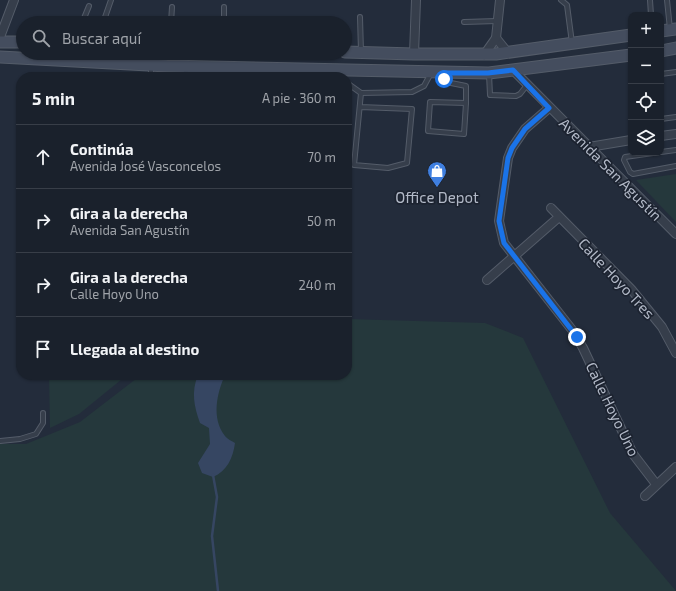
<!DOCTYPE html>
<html lang="es">
<meta charset="utf-8">
<style>
:root{--surface:#1a212c;--page:#272e38;--text:#f1f3f6;--muted:#9fa3a9;--line:#383e48}
body{margin:0;font-family:"Exo 2",sans-serif;background:var(--page);color:var(--text)}
.controls{position:absolute;right:12px;top:12px;display:grid;overflow:hidden;border-radius:8px;box-shadow:0 1px 3px #0004}
.controls button{width:36px;height:36px;display:grid;place-items:center;padding:0;border:0;border-bottom:1px solid var(--line);background:var(--surface);color:var(--text);font:20px sans-serif}
.stop{position:absolute;width:12px;height:12px;margin:-9px;border:3px solid #1a73e8;border-radius:50%;background:#fff}
.stop.end{background:#1a73e8;border-color:#fff;box-shadow:0 1px 4px #0008}
.list{margin:0;padding:0;list-style:none}
h2{display:flex;justify-content:space-between;align-items:center;height:52px;margin:0;padding:0 16px;font-size:17px}
h2 small{font-size:13px;font-weight:400;color:var(--muted)}
.list li{display:grid;grid-template-columns:26px 1fr auto;gap:12px;align-items:center;box-sizing:border-box;height:64px;padding:0 16px;border-top:1px solid var(--line)}
.list b{display:block;font-size:15px;white-space:nowrap}
.list p{margin:0;font-size:13px;white-space:nowrap;color:var(--muted)}
.list em{font-size:13px;font-style:normal;color:var(--muted)}
.icon{flex:none;width:22px;height:22px;fill:none;stroke:currentColor;stroke-width:2;stroke-linecap:round;stroke-linejoin:round}
.map{position:relative;flex:none;width:676px;height:591px;overflow:hidden}
.search{position:absolute;background:var(--surface);box-shadow:0 1px 3px #0004;left:16px;top:16px;width:336px;height:44px;display:flex;align-items:center;gap:10px;box-sizing:border-box;padding:0 14px;border-radius:22px;color:var(--muted);font-size:15px}
.panel{position:absolute;background:var(--surface);box-shadow:0 1px 3px #0004;left:16px;top:72px;width:336px;height:308px;border-radius:16px}
.map>svg:first-child{display:block}
</style>
<div class="map">
<svg width="676" height="591" viewBox="0 0 676 591">
<rect width="100%" height="100%" fill="#232c3b"/>
<g fill="#25383c">
<path d="M676 174V222L636 180Z"/>
<path d="M347 319 485 323 523 338 610 513 676 591H0V444H26L80 422 141 375H347Z"/>
<path d="M49 375H127L79 414 50 428Z"/>
</g>
<path fill="#364662" d="M198 375H225C217 393 211 418 225 436 227 439 232 441 235 443 233 458 227 471 213 477L202 473 198 463 210 444 209 428 200 423C194 406 191 392 198 375Z"/>
<g fill="none" stroke-linecap="round" stroke-linejoin="round">
<path stroke="#364662" stroke-width="2.5" d="M213 475 217 497 212 536 218 591"/>
<g stroke="#545c69" stroke-width="6">
<g id="lane">
<path d="M561 0 567 5 572 43"/>
<path d="M650 0 651 15"/>
<path d="M667 0 670 29"/>
<path d="M224 7V23"/>
<path d="M360 17 361 52"/>
<path d="M296 19 308 23"/>
<path d="M464 22 497 21"/>
<path d="M82 23 89 6"/>
<path d="M103 23 111 0"/>
<path d="M171 23 172 7"/>
<path d="M192 23V20"/>
<path d="M151 66V77"/>
<path d="M184 68 191 77"/>
<path d="M443 73 446 82 466 86V103"/>
<path d="M489 74 490 95 516 96 520 94 527 85"/>
<path d="M661 74 676 72"/>
<path d="M232 77 238 69"/>
<path d="M259 77 260 69"/>
<path d="M347 83 361 93 412 92 424 86 431 73"/>
<path d="M430 102 466 103 464 134 428 131Z"/>
<path d="M360 107 412 109 407 163 388 168 354 165 361 93"/>
<path d="M661 119 676 117"/>
<path d="M661 152 676 150"/>
<path d="M653 153 625 157 624 160 630 172 633 174 676 166"/>
<path d="M0 441 20 439 36 434 43 423V413"/>
</g>
</g>
<g stroke="#545c69" stroke-width="10">
<g id="street">
<path d="M0 37 14 0"/>
<path d="M496 38 508 53"/>
<path d="M414 54 416 0"/>
<path d="M484 55 496 38 500 0"/>
<path d="M513 70 676 234"/>
<path d="M549 108 525 129 512 148 508 158 499 221 504 243 573 331 583 348 633 454 656 484"/>
<path d="M661 136 676 134"/>
<path d="M589 147 631 140"/>
<path d="M551 208 631 289 662 327 676 353"/>
<path d="M487 280 559 217"/>
<path d="M645 496 676 467"/>
</g>
</g>
<g stroke="#545c69" stroke-width="13">
<g id="secondary">
<path d="M661 31 676 29"/>
<path d="M0 42H23"/>
<path d="M661 51 676 48"/>
<path d="M345 52 414 54H496L631 35"/>
<path d="M0 57 167 66 489 73 631 55"/>
</g>
</g>
<use href="#lane" stroke="#363e4b" stroke-width="4"/>
<use href="#street" stroke="#363e4b" stroke-width="8"/>
<use href="#secondary" stroke="#444d5e" stroke-width="11"/>
</g>
<g fill="none" stroke-linecap="round" stroke-linejoin="round">
<path stroke="#1a73e8" stroke-width="5" d="M444 79 443 73H488L513 70 549 108 525 129 512 148 508 158 499 221 504 243 577 337"/>
</g>
<defs>
<g id="shop-pin" transform="scale(1)"><path d="M0 17L-7.5 6A9.5 9.5 0 1 1 7.5 6Z" fill="#3f7fe0" stroke="#1c2330"/><path d="M-5-2.5h2.3a2.7 3.5 0 0 1 5.4 0H5L5.5 6h-11ZM-1.5-2.5h3a1.5 2.3 0 0 0-3 0Z" fill="#fff"/></g>
</defs>
<g fill-rule="evenodd">
<use href="#shop-pin" x="437" y="171"/>
</g>
<g text-anchor="middle" dominant-baseline="central" stroke-width="3.5" stroke-linejoin="round" paint-order="stroke">
<g font-size="15" fill="#b2b9c7" stroke="#1c2330">
<text transform="translate(611 169) rotate(45)">Avenida San Agustín</text>
<text transform="translate(617 278) rotate(47)">Calle Hoyo Tres</text>
<text transform="translate(613 409) rotate(64)">Calle Hoyo Uno</text>
</g>
<g font-size="15" fill="#b2b9c7" stroke="#1c2330">
<text x="437" y="197">Office Depot</text>
</g>
</g>
</svg>
<div class="controls">
<button>+</button>
<button>−</button>
<button><svg class="icon" aria-label="locate" viewBox="0 0 24 24"><circle cx="12" cy="12" r="6"/><path d="M12 2v4M12 18v4M2 12h4M18 12h4"/></svg></button>
<button><svg class="icon" aria-label="layers" viewBox="0 0 24 24"><path d="M12 4l9 5-9 5-9-5zM3 14l9 5 9-5"/></svg></button>
</div>
<div class="stop" style="left:444px;top:79px"></div>
<div class="stop end" style="left:577px;top:337px"></div>
<div class="search"><svg class="icon" aria-label="search" viewBox="0 0 24 24"><circle cx="10" cy="10" r="6"/><path d="M15 15l6 6"/></svg>Buscar aquí</div>
<section class="panel">
<h2>5 min<small>A pie · 360 m</small></h2>
<ul class="list">
<li><svg class="icon" aria-label="ahead" viewBox="0 0 24 24"><path d="M12 20V5M6 11l6-6 6 6"/></svg><div><b>Continúa</b><p>Avenida José Vasconcelos</p></div><em>70 m</em></li>
<li><svg class="icon" aria-label="right" viewBox="0 0 24 24"><path d="M7 20v-9h11M14 6l5 5-5 5"/></svg><div><b>Gira a la derecha</b><p>Avenida San Agustín</p></div><em>50 m</em></li>
<li><svg class="icon" aria-label="right" viewBox="0 0 24 24"><path d="M7 20v-9h11M14 6l5 5-5 5"/></svg><div><b>Gira a la derecha</b><p>Calle Hoyo Uno</p></div><em>240 m</em></li>
<li><svg class="icon" aria-label="arrive" viewBox="0 0 24 24"><path d="M6 21V4h12l-3 4 3 4H6"/></svg><div><b>Llegada al destino</b></div></li>
</ul>
</section>
</div>
